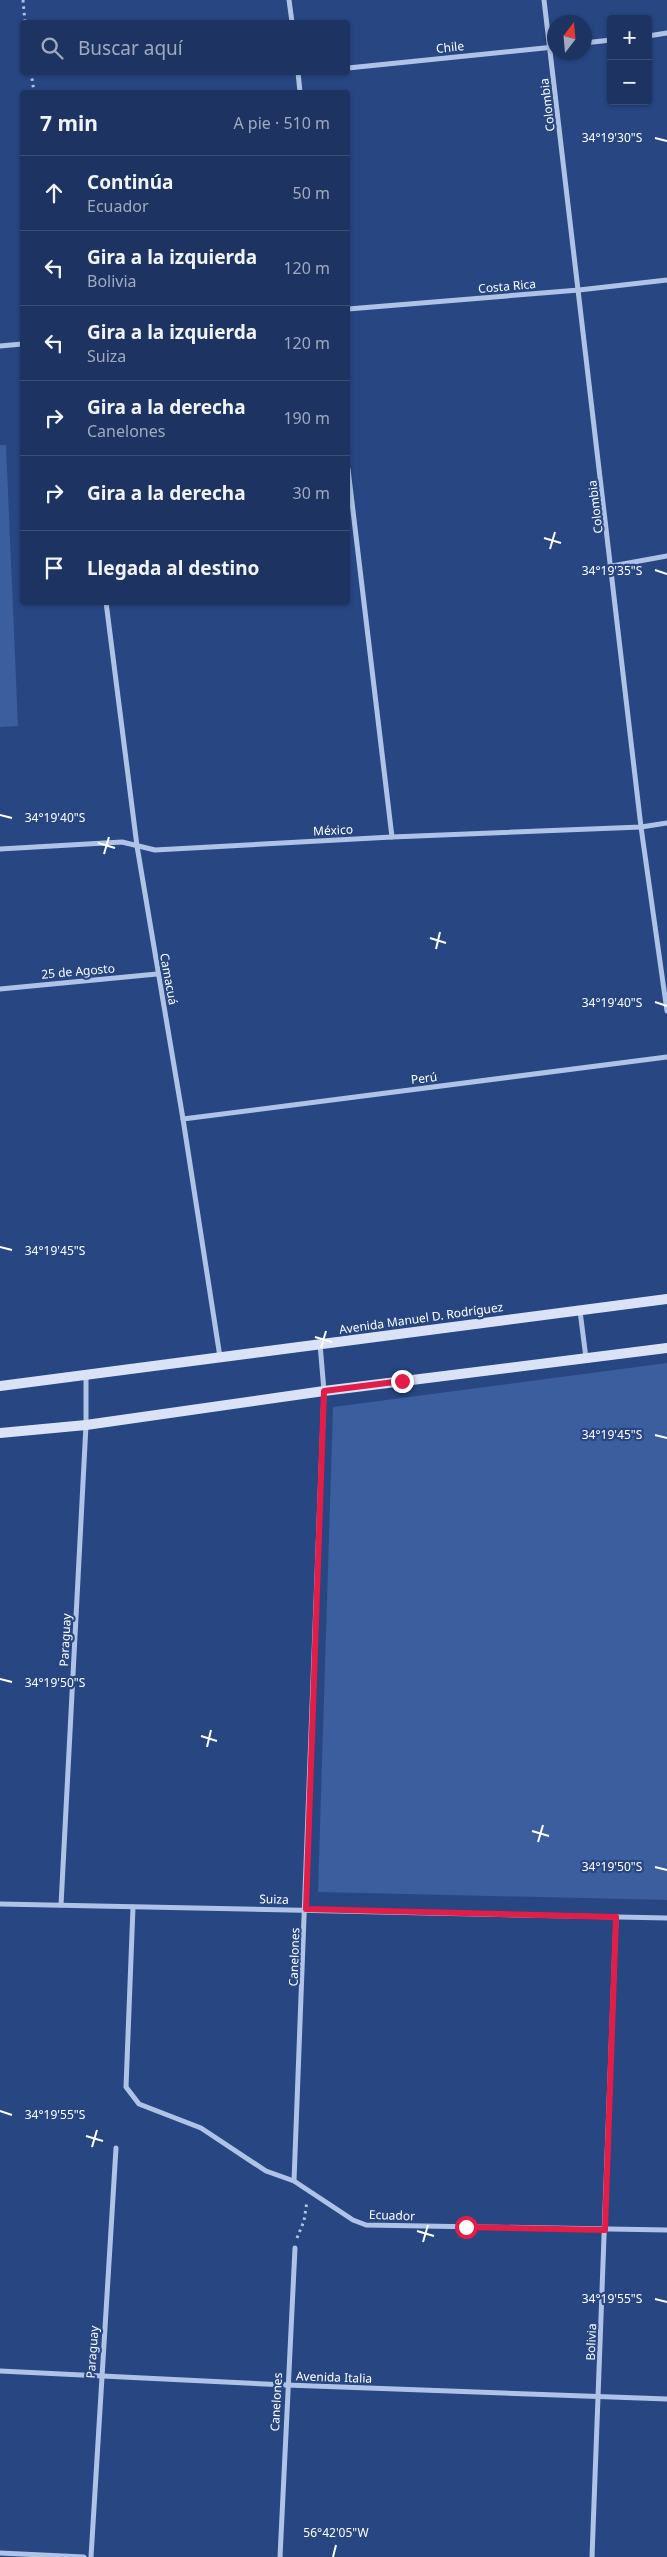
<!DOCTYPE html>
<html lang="es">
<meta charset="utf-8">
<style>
:root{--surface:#1d3462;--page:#2a3f6b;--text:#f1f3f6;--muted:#a0aabe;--line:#3b4f77}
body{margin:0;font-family:"Noto Sans",sans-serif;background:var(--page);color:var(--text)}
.controls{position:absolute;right:15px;top:15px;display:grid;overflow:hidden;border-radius:5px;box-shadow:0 1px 4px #0004}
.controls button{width:45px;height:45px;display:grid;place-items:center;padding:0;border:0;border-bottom:1px solid var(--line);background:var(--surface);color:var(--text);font:25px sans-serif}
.compass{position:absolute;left:547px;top:15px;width:45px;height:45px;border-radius:50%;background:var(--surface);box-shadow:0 1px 4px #0004;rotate:16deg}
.stop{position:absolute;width:15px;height:15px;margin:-11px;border:4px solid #e11d48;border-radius:50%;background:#fff}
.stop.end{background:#e11d48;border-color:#fff;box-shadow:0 1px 5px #0008}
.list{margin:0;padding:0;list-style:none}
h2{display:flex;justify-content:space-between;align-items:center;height:65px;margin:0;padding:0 20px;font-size:21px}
h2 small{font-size:16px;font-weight:400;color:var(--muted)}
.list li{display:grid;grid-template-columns:32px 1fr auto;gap:15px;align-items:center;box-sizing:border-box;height:75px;padding:0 20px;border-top:1px solid var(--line)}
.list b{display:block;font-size:19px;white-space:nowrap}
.list p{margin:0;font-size:16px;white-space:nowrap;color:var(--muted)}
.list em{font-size:16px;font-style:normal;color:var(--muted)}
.icon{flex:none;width:28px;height:28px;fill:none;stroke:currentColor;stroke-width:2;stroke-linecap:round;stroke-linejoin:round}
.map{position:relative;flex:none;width:667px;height:2557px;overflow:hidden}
.search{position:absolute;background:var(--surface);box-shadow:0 1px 4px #0004;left:20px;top:20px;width:330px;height:55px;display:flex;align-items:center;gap:12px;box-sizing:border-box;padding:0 18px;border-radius:5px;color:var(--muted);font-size:19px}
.panel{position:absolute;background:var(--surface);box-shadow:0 1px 4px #0004;left:20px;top:90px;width:330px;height:515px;border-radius:5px}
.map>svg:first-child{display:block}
</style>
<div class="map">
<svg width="667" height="2557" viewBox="0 0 667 2557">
<rect width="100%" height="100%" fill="#274682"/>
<g fill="#3b5e9f">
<path d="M0 445H6L18 726 0 727Z"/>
<path d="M667 1363V1900L318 1892 333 1407Z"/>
</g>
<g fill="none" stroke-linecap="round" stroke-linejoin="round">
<g stroke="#afc3e6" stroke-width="3" stroke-dasharray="2.5 4" stroke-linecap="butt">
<path d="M23 0 25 22"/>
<path d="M31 72 34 92"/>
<path d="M297 2238 304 2221 307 2201"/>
</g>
<g stroke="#afc3e6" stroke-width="5">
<path d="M289 0 292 22"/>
<path d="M544 0 641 827 667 1011"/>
<path d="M648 36 667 33"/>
<path d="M584 43 611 40"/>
<path d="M348 68 554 47"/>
<path d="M298 72 300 92"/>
<path d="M348 309 579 290 667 280"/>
<path d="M0 346 22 344"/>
<path d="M348 469 392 837"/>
<path d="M612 566 667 556"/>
<path d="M106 602 137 846 183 1119 220 1357"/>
<path d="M0 849 122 842 155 850 392 837 641 827 667 823"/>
<path d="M0 989 157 974"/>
<path d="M183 1119 667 1057"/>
<path d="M580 1311 586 1358"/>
<path d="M0 1904 667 1918"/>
<path d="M61 1905 86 1425V1376"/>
<path d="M133 1907 126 2087 139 2104 201 2128 266 2171 294 2181 353 2220 366 2225 667 2230"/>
<path d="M294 2181 324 1391 320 1344"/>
<path d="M0 2371 287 2385 667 2399"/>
<path d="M0 2553 84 2557"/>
<path d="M91 2557 116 2148"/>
<path d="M280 2557 295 2248"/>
<path d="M592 2557 616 1917"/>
</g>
<g stroke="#d9e2f6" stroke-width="10">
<path d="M0 1386 667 1299"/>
<path d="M0 1433 86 1425 324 1391 667 1348"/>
</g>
</g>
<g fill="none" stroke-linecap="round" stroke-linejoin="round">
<path stroke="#e11d48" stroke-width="6" d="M402 1381 324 1391 306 1909 616 1917 605 2230 466 2227"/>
</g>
<path fill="none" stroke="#fff" stroke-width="2" d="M655 138 667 141M544 538 561 543M550 549 555 532M655 570 667 574M0 815 12 818M98 843 115 848M104 854 109 837M430 938 446 943M436 949 440 932M655 1002 667 1006M0 1247 12 1250M315 1337 332 1342M321 1348 326 1331M655 1435 667 1438M0 1679 12 1682M201 1736 217 1741M207 1747 211 1730M532 1831 549 1836M538 1842 543 1825M655 1867 667 1870M0 2111 12 2115M86 2136 103 2141M92 2147 97 2130M417 2231 434 2236M423 2242 428 2225M655 2299 667 2302M333 2557 336 2545"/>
<g text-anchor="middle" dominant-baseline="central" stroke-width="4.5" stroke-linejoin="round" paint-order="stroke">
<g font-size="12" fill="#fff" stroke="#274682">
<text transform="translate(450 47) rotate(-6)">Chile</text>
<text transform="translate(547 105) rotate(-97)">Colombia</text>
<text transform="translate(507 286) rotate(-5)">Costa Rica</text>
<text transform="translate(595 507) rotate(-97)">Colombia</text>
<text transform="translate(333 830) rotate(-3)">México</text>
<text transform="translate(78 971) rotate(-5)">25 de Agosto</text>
<text transform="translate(169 979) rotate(80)">Camacuá</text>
<text transform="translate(424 1078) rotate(-7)">Perú</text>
<text transform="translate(421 1318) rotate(-8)">Avenida Manuel D. Rodríguez</text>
<text transform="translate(65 1640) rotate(-87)">Paraguay</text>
<text transform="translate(274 1899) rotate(1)">Suiza</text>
<text transform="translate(294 1957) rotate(-88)">Canelones</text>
<text transform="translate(392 2215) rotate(2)">Ecuador</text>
<text transform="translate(591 2342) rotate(-88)">Bolivia</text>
<text transform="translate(92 2352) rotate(-86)">Paraguay</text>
<text transform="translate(334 2377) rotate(2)">Avenida Italia</text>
<text transform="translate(276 2402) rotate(-87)">Canelones</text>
</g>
</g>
<g font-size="12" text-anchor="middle" fill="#fff" stroke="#274682" stroke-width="4.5" stroke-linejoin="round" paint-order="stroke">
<text x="612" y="142">34°19'30"S</text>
<text x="612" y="575">34°19'35"S</text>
<text x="55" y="822">34°19'40"S</text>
<text x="612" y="1007">34°19'40"S</text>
<text x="55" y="1255">34°19'45"S</text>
<text x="612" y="1439">34°19'45"S</text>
<text x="55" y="1687">34°19'50"S</text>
<text x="612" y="1871">34°19'50"S</text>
<text x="55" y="2119">34°19'55"S</text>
<text x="612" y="2303">34°19'55"S</text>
<text x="336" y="2537">56°42'05"W</text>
</g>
</svg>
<div class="controls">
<button>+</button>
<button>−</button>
</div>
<svg class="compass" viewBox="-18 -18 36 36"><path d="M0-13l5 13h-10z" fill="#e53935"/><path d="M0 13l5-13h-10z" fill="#a0aabe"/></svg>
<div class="stop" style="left:466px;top:2227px"></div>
<div class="stop end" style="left:402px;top:1381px"></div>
<div class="search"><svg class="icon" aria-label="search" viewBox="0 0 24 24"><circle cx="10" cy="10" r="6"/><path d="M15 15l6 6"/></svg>Buscar aquí</div>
<section class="panel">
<h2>7 min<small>A pie · 510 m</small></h2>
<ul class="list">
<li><svg class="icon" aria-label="ahead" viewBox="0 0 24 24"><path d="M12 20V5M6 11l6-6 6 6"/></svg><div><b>Continúa</b><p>Ecuador</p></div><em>50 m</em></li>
<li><svg class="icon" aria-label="left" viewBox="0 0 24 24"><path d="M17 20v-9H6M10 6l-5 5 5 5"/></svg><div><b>Gira a la izquierda</b><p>Bolivia</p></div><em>120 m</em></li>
<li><svg class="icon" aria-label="left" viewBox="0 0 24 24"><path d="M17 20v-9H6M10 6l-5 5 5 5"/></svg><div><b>Gira a la izquierda</b><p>Suiza</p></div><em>120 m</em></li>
<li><svg class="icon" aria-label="right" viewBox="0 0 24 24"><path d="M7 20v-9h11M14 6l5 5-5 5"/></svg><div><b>Gira a la derecha</b><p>Canelones</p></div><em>190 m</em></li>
<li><svg class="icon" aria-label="right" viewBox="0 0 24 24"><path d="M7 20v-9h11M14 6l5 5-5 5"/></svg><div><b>Gira a la derecha</b></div><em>30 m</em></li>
<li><svg class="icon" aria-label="arrive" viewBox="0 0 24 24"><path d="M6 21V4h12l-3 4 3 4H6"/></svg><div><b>Llegada al destino</b></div></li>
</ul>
</section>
</div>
